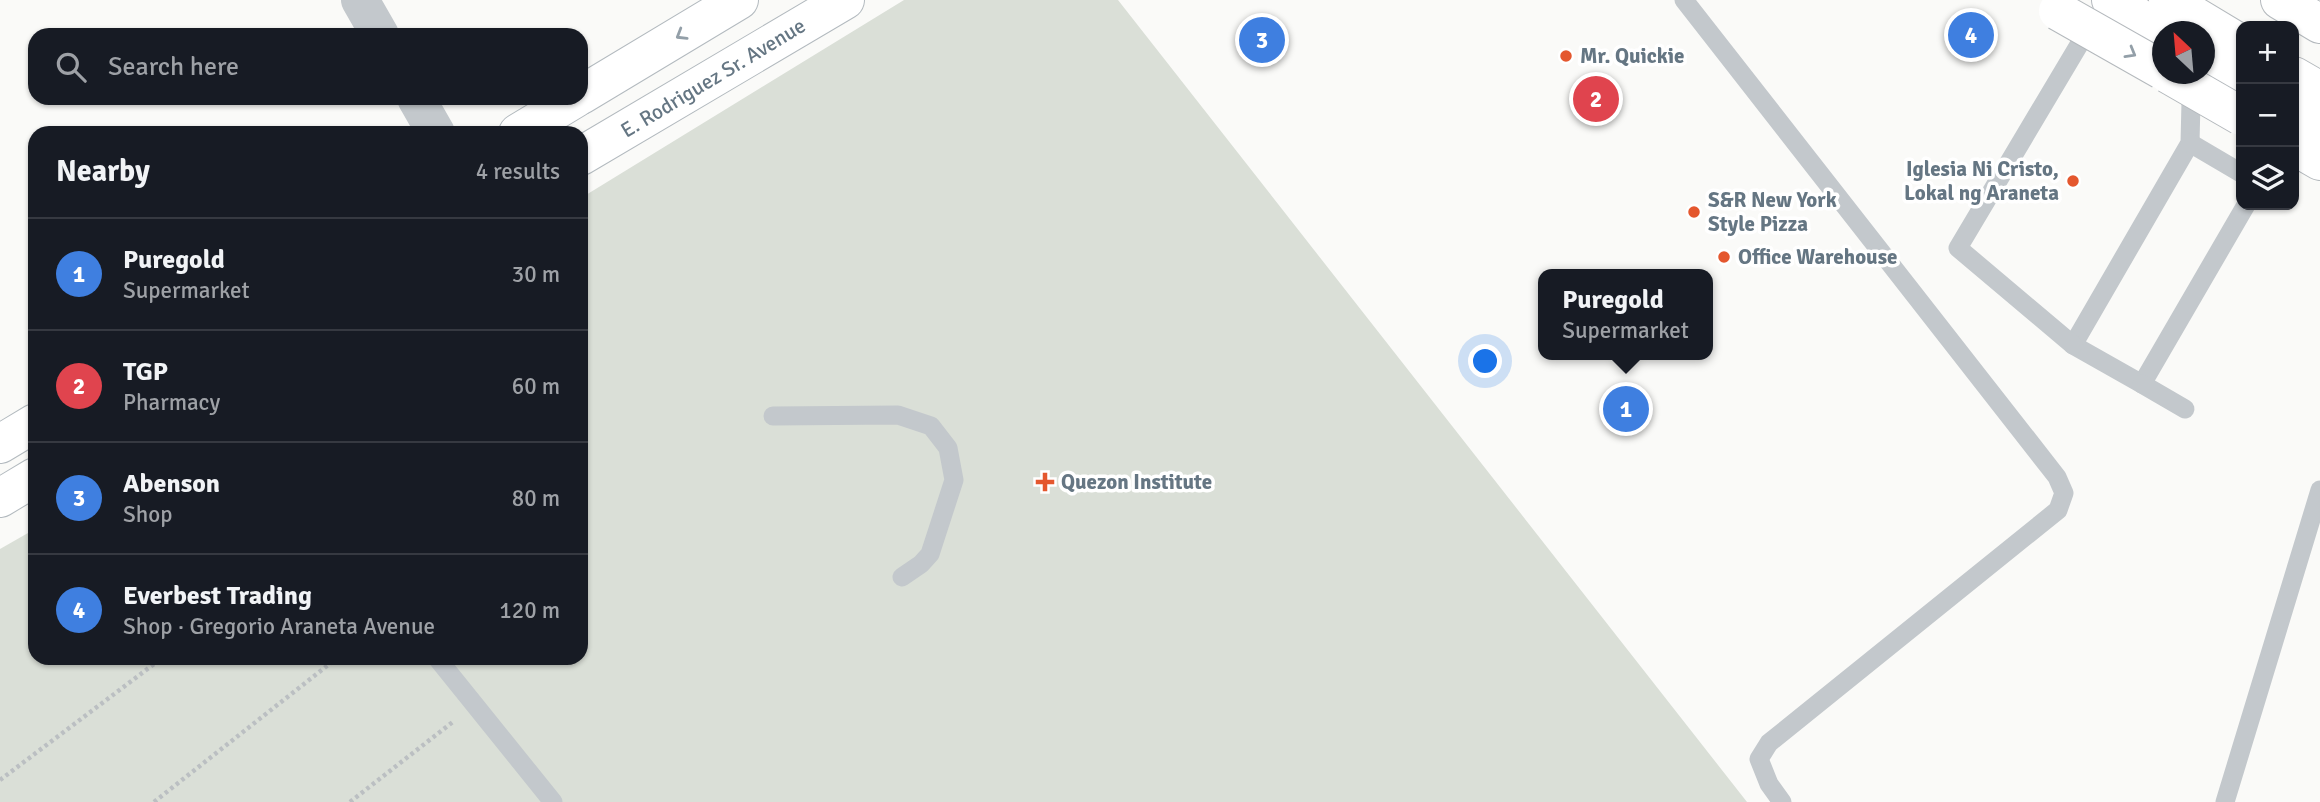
<!DOCTYPE html>
<meta charset="utf-8">
<style>
:root{--surface:#171b24;--page:#20242c;--text:#f1f3f6;--muted:#9ea1a6;--line:#363941;--accent:#0b8043}
body{margin:0;font-family:Signika,sans-serif;background:var(--page);color:var(--text)}
.controls{position:absolute;right:21px;top:21px;display:grid;overflow:hidden;border-radius:14px;box-shadow:0 2px 5px #0004}
.controls button{width:63px;height:63px;display:grid;place-items:center;padding:0;border:0;border-bottom:2px solid var(--line);background:var(--surface);color:var(--text);font:35px sans-serif}
.compass{position:absolute;left:2152px;top:21px;width:63px;height:63px;border-radius:50%;background:var(--surface);box-shadow:0 2px 5px #0004;rotate:334deg}
.you{position:absolute;left:1486px;top:362px;width:24px;height:24px;margin:-18px;border:5px solid #fff;border-radius:50%;background:#1a73e8;box-shadow:0 0 0 10px #1a73e833}
.badge{display:grid;place-items:center;width:46px;height:46px;border-radius:50%;background:var(--accent);color:#fff;font-size:23px;font-weight:700}
.pin{position:absolute;translate:-50% -50%;border:4px solid #fff;box-shadow:0 2px 7px #0006}
.popup{position:absolute;left:1538px;top:269px;width:175px;height:91px;box-sizing:border-box;display:grid;place-content:center;border-radius:14px;background:var(--surface);filter:drop-shadow(0 2px 5px #0005);font-size:23px;white-space:nowrap;color:var(--muted)}
.popup b{font-size:26px;color:var(--text)}
.popup::after{content:'';position:absolute;left:50%;top:100%;margin-left:-14px;border:14px solid transparent;border-top-color:var(--surface)}
.list{margin:0;padding:0;list-style:none}
h2{display:flex;justify-content:space-between;align-items:center;height:91px;margin:0;padding:0 28px;font-size:30px}
h2 small{font-size:23px;font-weight:400;color:var(--muted)}
.list li{display:grid;grid-template-columns:46px 1fr auto;gap:21px;align-items:center;box-sizing:border-box;height:112px;padding:0 28px;border-top:2px solid var(--line)}
.list b{display:block;font-size:26px;white-space:nowrap}
.list p{margin:0;font-size:23px;white-space:nowrap;color:var(--muted)}
.list em{font-size:23px;font-style:normal;color:var(--muted)}
.icon{flex:none;width:38px;height:38px;fill:none;stroke:currentColor;stroke-width:2;stroke-linecap:round;stroke-linejoin:round}
.map{position:relative;flex:none;width:2320px;height:802px;overflow:hidden}
.search{position:absolute;background:var(--surface);box-shadow:0 2px 5px #0004;left:28px;top:28px;width:560px;height:77px;display:flex;align-items:center;gap:18px;box-sizing:border-box;padding:0 24px;border-radius:21px;color:var(--muted);font-size:26px}
.panel{position:absolute;background:var(--surface);box-shadow:0 2px 5px #0004;left:28px;top:126px;width:560px;height:539px;border-radius:21px}
.map>svg:first-child{display:block}
</style>
<div class="map">
<svg width="2320" height="802" viewBox="0 0 2320 802">
<rect width="100%" height="100%" fill="#fafaf8"/>
<path fill="#dadfd7" d="M904 0H1118L1747 802H0V549L35 529V658H581V198Z"/>
<g fill="none" stroke-linecap="round" stroke-linejoin="round">
<g stroke="#b3babf" stroke-width="40">
<g id="secondary">
<path d="M581 95 739 0"/>
<path d="M518 133 576 98"/>
<path d="M581 156 845 0"/>
<path d="M0 444 35 423"/>
<path d="M0 498 35 477"/>
</g>
</g>
<g stroke="#b5babe" stroke-width="40">
<g id="primary">
<path d="M2111 0 2162 32"/>
<path d="M2204 58 2241 79"/>
<path d="M2294 108 2320 123"/>
</g>
</g>
<g stroke="#b4b9bd" stroke-width="40">
<g id="highway">
<path d="M2168 0 2241 44"/>
<path d="M2280 0 2320 24"/>
<path d="M2294 76 2320 91"/>
<path d="M2294 146 2320 161"/>
</g>
</g>
<g stroke="#bbbfc2" stroke-width="4.5" stroke-dasharray="3.5 3.5" stroke-linecap="butt">
<path d="M0 780 162 658"/>
<path d="M154 802 337 658"/>
<path d="M350 802 454 721"/>
</g>
<g stroke="#c3c8cc" stroke-width="19">
<path d="M1684 0 2057 477 2064 493 2058 510 1769 743 1759 759 1769 784 1782 802"/>
<path d="M2201 85 2191 102 2190 143 2073 345 2142 384 2246 205"/>
<path d="M2190 143 2241 173"/>
<path d="M2073 345 1958 248 2092 23"/>
<path d="M2142 384 2185 409"/>
<path d="M773 416 898 415 931 426 948 448 954 480 930 554 921 564 902 577"/>
<path d="M437 658 553 802"/>
<path d="M2225 802 2320 490"/>
</g>
<g stroke="#c3c8cc" stroke-width="38">
<path d="M360 0 380 35"/>
<path d="M416 98 436 133"/>
</g>
<use href="#secondary" stroke="#fff" stroke-width="38"/>
<use href="#primary" stroke="#fff" stroke-width="38"/>
<use href="#highway" stroke="#fff" stroke-width="38"/>
<g stroke="#b4b9bd" stroke-width="40" stroke-linecap="butt">
<g id="highway-bridge">
<path d="M2058 11 2162 70"/>
<path d="M2168 74 2241 116"/>
</g>
</g>
<use href="#highway-bridge" stroke="#fff" stroke-width="38"/>
</g>
<defs><path id="oneway-chevron" d="M-2-3.5L2.5 0L-2 3.5" fill="none" stroke-width="1.6" stroke-linecap="round" stroke-linejoin="round" transform="scale(1.75)"/></defs>
<g stroke="#939fa8">
<use href="#oneway-chevron" transform="translate(681 35) rotate(149)"/>
<use href="#oneway-chevron" transform="translate(2131 53) rotate(30)"/>
</g>
<g fill="#e4572e" stroke="#fff" stroke-width="2.5">
<circle cx="1566" cy="56" r="7"/>
<circle cx="2073" cy="181" r="7"/>
<circle cx="1694" cy="212" r="7"/>
<circle cx="1724" cy="257" r="7"/>
<path d="M1041.5 471.5h7v7h7v7h-7v7h-7v-7h-7v-7h7z"/>
</g>
<g text-anchor="middle" dominant-baseline="central" stroke-width="7" stroke-linejoin="round" paint-order="stroke">
<g font-size="21" font-weight="bold" fill="#657683" stroke="#fff" text-anchor="start">
<text x="1580" y="56">Mr. Quickie</text>
<text x="2059" y="169" text-anchor="end">Iglesia Ni Cristo,<tspan x="2059" dy="24">Lokal ng Araneta</tspan></text>
<text x="1708" y="200">S&amp;R New York<tspan x="1708" dy="24">Style Pizza</tspan></text>
<text x="1738" y="257">Office Warehouse</text>
<text x="1061" y="482">Quezon Institute</text>
</g>
<g font-size="21" fill="#657683" stroke="#fff">
<text transform="translate(713 78) rotate(-31)">E. Rodriguez Sr. Avenue</text>
</g>
</g>
</svg>
<div class="controls">
<button>+</button>
<button>−</button>
<button><svg class="icon" aria-label="layers" viewBox="0 0 24 24"><path d="M12 4l9 5-9 5-9-5zM3 14l9 5 9-5"/></svg></button>
</div>
<svg class="compass" viewBox="-18 -18 36 36"><path d="M0-13l5 13h-10z" fill="#e53935"/><path d="M0 13l5-13h-10z" fill="#9ea1a6"/></svg>
<div class="you"></div>
<div class="pin badge" style="left:1626px;top:409px;background:#3f7fe0">1</div>
<div class="popup"><b>Puregold</b>Supermarket</div>
<div class="pin badge" style="left:1596px;top:99px;background:#e0444e">2</div>
<div class="pin badge" style="left:1262px;top:40px;background:#3f7fe0">3</div>
<div class="pin badge" style="left:1971px;top:35px;background:#3f7fe0">4</div>
<div class="search"><svg class="icon" aria-label="search" viewBox="0 0 24 24"><circle cx="10" cy="10" r="6"/><path d="M15 15l6 6"/></svg>Search here</div>
<section class="panel">
<h2>Nearby<small>4 results</small></h2>
<ul class="list">
<li><span class="badge" style="background:#3f7fe0">1</span><div><b>Puregold</b><p>Supermarket</p></div><em>30 m</em></li>
<li><span class="badge" style="background:#e0444e">2</span><div><b>TGP</b><p>Pharmacy</p></div><em>60 m</em></li>
<li><span class="badge" style="background:#3f7fe0">3</span><div><b>Abenson</b><p>Shop</p></div><em>80 m</em></li>
<li><span class="badge" style="background:#3f7fe0">4</span><div><b>Everbest Trading</b><p>Shop · Gregorio Araneta Avenue</p></div><em>120 m</em></li>
</ul>
</section>
</div>
